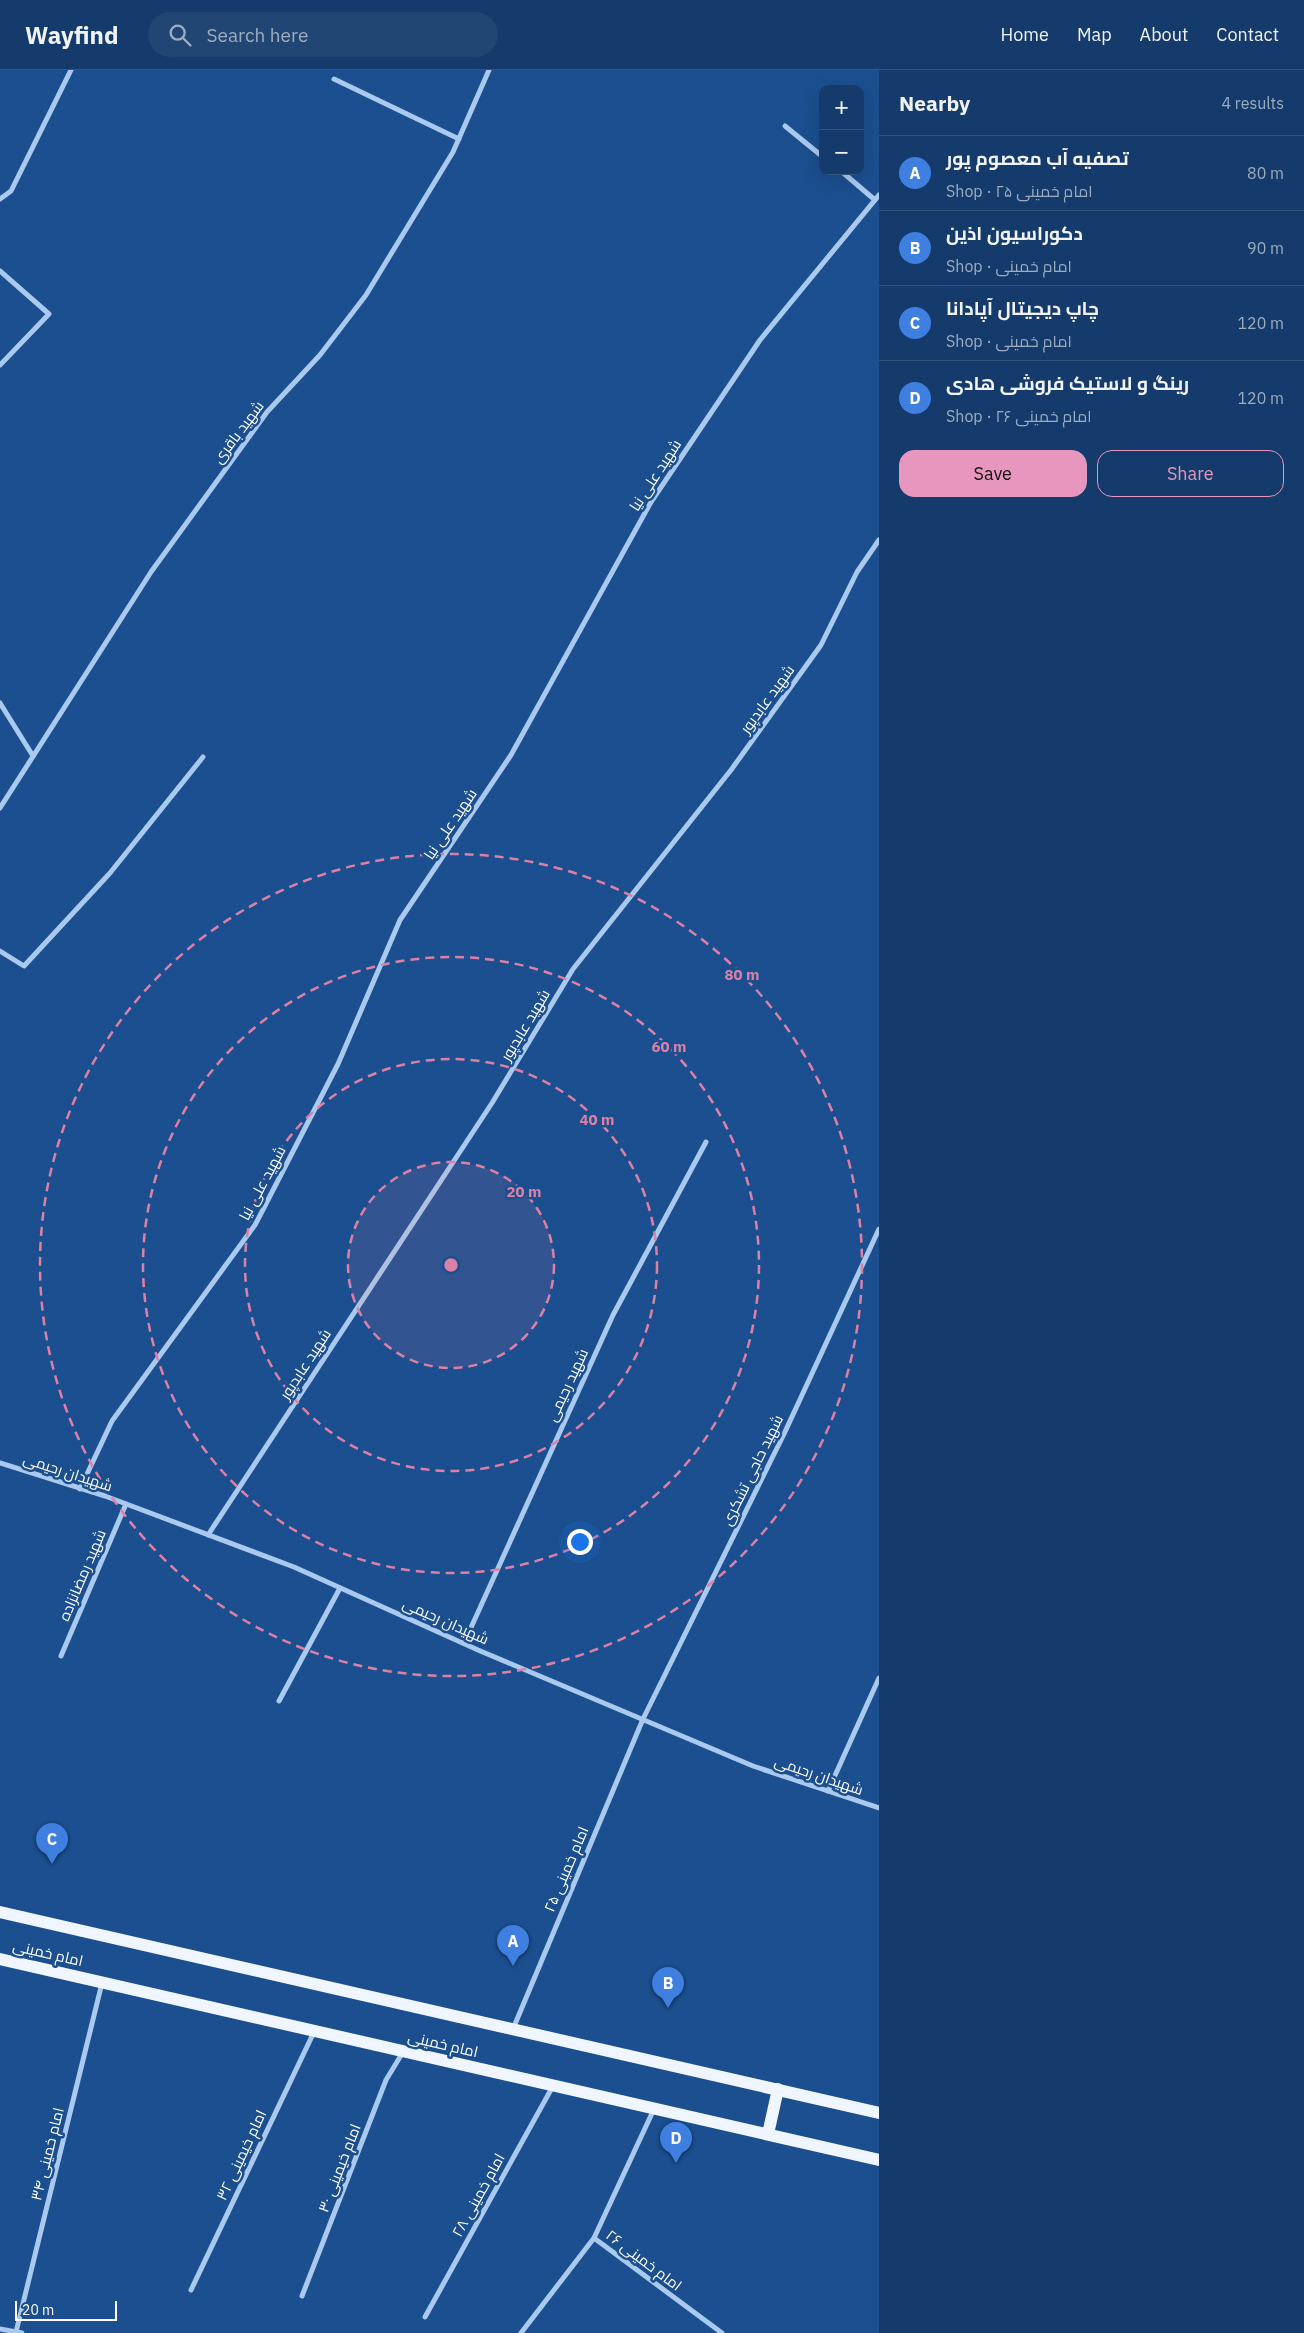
<!DOCTYPE html>
<meta charset="utf-8">
<style>
:root{--surface:#143b6b;--page:#214673;--text:#f1f3f6;--muted:#9dadc1;--line:#33557e;--accent:#e797bd}
body{margin:0;font-family:"IBM Plex Sans",Cairo,sans-serif;background:var(--page);color:var(--text)}
.controls{position:absolute;right:15px;top:15px;display:grid;overflow:hidden;border-radius:10px;box-shadow:0 5px 20px #0002}
.controls button{width:45px;height:45px;display:grid;place-items:center;padding:0;border:0;border-bottom:1px solid var(--line);background:var(--surface);color:var(--text);font:25px sans-serif}
.scale{position:absolute;left:15px;bottom:12px;width:102px;box-sizing:border-box;padding-left:5px;border:2px solid #fff;border-top:0;font-size:14px;line-height:18px;white-space:nowrap;color:#fff;-webkit-text-stroke:4px #1b4f8f;paint-order:stroke}
.you{position:absolute;left:579px;top:1471px;width:18px;height:18px;margin:-12px;border:4px solid #fff;border-radius:50%;background:#1a73e8;box-shadow:0 0 0 8px #1a73e833}
.badge{display:grid;place-items:center;width:32px;height:32px;border-radius:50%;background:var(--accent);color:#fff;font-size:16px;font-weight:700}
.pin{position:absolute;translate:-50% -41px;filter:drop-shadow(0 1px 2px #0008)}
.pin::after{content:'';position:absolute;top:26px;width:18px;height:15px;background:inherit;clip-path:polygon(0 0,100% 0,50% 100%)}
.list{margin:0;padding:0;list-style:none}
h2{display:flex;justify-content:space-between;align-items:center;height:65px;margin:0;padding:0 20px;font-size:21px}
h2 small{font-size:16px;font-weight:400;color:var(--muted)}
.list li{display:grid;grid-template-columns:32px 1fr auto;gap:15px;align-items:center;box-sizing:border-box;height:75px;padding:0 20px;border-top:1px solid var(--line)}
.list b{display:block;font-size:19px;white-space:nowrap}
.list p{margin:0;font-size:16px;white-space:nowrap;color:var(--muted)}
.list em{font-size:16px;font-style:normal;color:var(--muted)}
.actions{display:flex;gap:10px;padding:15px 20px}
.actions a{flex:1;padding:11px 0;border:1px solid var(--accent);border-radius:15px;text-align:center;font-size:18px;color:var(--accent)}
.actions .main{background:var(--accent);color:#111}
.icon{flex:none;width:28px;height:28px;fill:none;stroke:currentColor;stroke-width:2;stroke-linecap:round;stroke-linejoin:round}
.map{position:relative;flex:none;width:879px;height:2263px;overflow:hidden}
header{display:flex;align-items:center;gap:30px;box-sizing:border-box;height:70px;padding:0 25px;background:var(--surface);border-bottom:1px solid var(--line)}
header strong{font-size:24px}
nav{display:flex;gap:28px;margin-inline-start:auto;font-size:18px}
.search{width:350px;height:45px;background:var(--page);display:flex;align-items:center;gap:12px;box-sizing:border-box;padding:0 18px;border-radius:28px;color:var(--muted);font-size:19px}
main{display:flex}
aside{flex:1;background:var(--surface)}
.map>svg:first-child{display:block}
</style>
<header>
<strong>Wayfind</strong>
<div class="search"><svg class="icon" aria-label="search" viewBox="0 0 24 24"><circle cx="10" cy="10" r="6"/><path d="M15 15l6 6"/></svg>Search here</div>
<nav><a>Home</a><a>Map</a><a>About</a><a>Contact</a></nav>
</header>
<main>
<div class="map">
<svg width="879" height="2263" viewBox="0 0 879 2263">
<rect width="100%" height="100%" fill="#1b4f8f"/>
<g fill="none" stroke-linecap="round" stroke-linejoin="round">
<g stroke="#a9c9ee" stroke-width="5">
<path d="M334 9 459 69"/>
<path d="M785 56 823 87"/>
<path d="M841 101 875 130"/>
<path d="M0 129 11 121 71 0"/>
<path d="M0 201 49 244 0 295"/>
<path d="M0 633 33 686"/>
<path d="M0 738 151 502 267 342 320 285 366 225 453 82 489 0"/>
<path d="M0 881 24 896 110 803 203 687"/>
<path d="M0 1393 105 1426 294 1497 478 1580 753 1696 879 1738"/>
<path d="M80 1419 112 1351 255 1155 338 994 400 850 511 685 651 432 760 270 879 125"/>
<path d="M208 1465 492 1033 573 899 731 700 821 575 857 502 879 470"/>
<path d="M464 1573 613 1245 706 1072"/>
<path d="M61 1586 126 1434"/>
<path d="M279 1631 340 1518"/>
<path d="M828 1721 879 1608"/>
<path d="M513 1959 643 1649 784 1364 879 1159"/>
<path d="M654 2039 594 2168 722 2263"/>
<path d="M191 2220 314 1962"/>
<path d="M302 2226 386 2010 403 1982"/>
<path d="M425 2247 553 2016"/>
<path d="M0 2259 22 2263"/>
<path d="M16 2262 102 1913"/>
<path d="M521 2263 594 2168"/>
</g>
<g stroke="#f0f6ff" stroke-width="12">
<path d="M0 1842 879 2043"/>
<path d="M0 1889 879 2090"/>
<path d="M768 2064 778 2019"/>
</g>
</g>
<circle cx="451" cy="1195" r="103" fill="#dd80a5" fill-opacity=".12"/>
<g fill="none" stroke="#dd80a5" stroke-width="2.5" stroke-dasharray="9 6">
<circle cx="451" cy="1195" r="103"/>
<circle cx="451" cy="1195" r="206"/>
<circle cx="451" cy="1195" r="308"/>
<circle cx="451" cy="1195" r="411"/>
</g>
<g text-anchor="middle" dominant-baseline="central" stroke-width="5" stroke-linejoin="round" paint-order="stroke">
<g font-size="15" fill="#fff" stroke="#1b4f8f">
<text transform="translate(238 362) rotate(-53)">شهید باقری</text>
<text transform="translate(655 405) rotate(-57)">شهید علی نیا</text>
<text transform="translate(767 629) rotate(-54)">شهید عابدپور</text>
<text transform="translate(450 754) rotate(-56)">شهید علی نیا</text>
<text transform="translate(525 955) rotate(-59)">شهید عابدپور</text>
<text transform="translate(262 1113) rotate(-62)">شهید علی نیا</text>
<text transform="translate(305 1294) rotate(-57)">شهید عابدپور</text>
<text transform="translate(567 1315) rotate(-65)">شهید رحیمی</text>
<text transform="translate(752 1400) rotate(-64)">شهید حاجی تشکری</text>
<text transform="translate(68 1402) rotate(18)">شهیدان رحیمی</text>
<text transform="translate(82 1505) rotate(-67)">شهید رمضانزاده</text>
<text transform="translate(446 1551) rotate(24)">شهیدان رحیمی</text>
<text transform="translate(819 1705) rotate(19)">شهیدان رحیمی</text>
<text transform="translate(566 1799) rotate(-67)">امام خمینی ۲۵</text>
<text transform="translate(48 1883) rotate(13)">امام خمینی</text>
<text transform="translate(443 1974) rotate(13)">امام خمینی</text>
<text transform="translate(47 2084) rotate(-76)">امام خمینی ۳۴</text>
<text transform="translate(241 2085) rotate(-65)">امام خیمینی ۳۲</text>
<text transform="translate(339 2098) rotate(-69)">امام خیمینی ۳۰</text>
<text transform="translate(478 2125) rotate(-61)">امام خمینی ۲۸</text>
<text transform="translate(644 2190) rotate(37)">امام خمینی ۲۶</text>
</g>
</g>
<circle cx="451" cy="1195" r="8" fill="#dd80a5" stroke="#1b4f8f" stroke-width="2.5"/>
<g font-size="15" text-anchor="middle" font-weight="bold" fill="#dd80a5" stroke="#1b4f8f" stroke-width="5" stroke-linejoin="round" paint-order="stroke">
<text x="742" y="910">80 m</text>
<text x="669" y="982">60 m</text>
<text x="597" y="1055">40 m</text>
<text x="524" y="1127">20 m</text>
</g>
</svg>
<div class="controls">
<button>+</button>
<button>−</button>
</div>
<div class="scale">20 m</div>
<div class="you"></div>
<div class="pin badge" style="left:513px;top:1896px;background:#3f7fe0">A</div>
<div class="pin badge" style="left:668px;top:1938px;background:#3f7fe0">B</div>
<div class="pin badge" style="left:52px;top:1794px;background:#3f7fe0">C</div>
<div class="pin badge" style="left:676px;top:2093px;background:#3f7fe0">D</div>
</div>
<aside>
<h2>Nearby<small>4 results</small></h2>
<ul class="list">
<li><span class="badge" style="background:#3f7fe0">A</span><div><b>تصفیه آب معصوم پور</b><p>Shop · امام خمینی ۲۵</p></div><em>80 m</em></li>
<li><span class="badge" style="background:#3f7fe0">B</span><div><b>دکوراسیون اذین</b><p>Shop · امام خمینی</p></div><em>90 m</em></li>
<li><span class="badge" style="background:#3f7fe0">C</span><div><b>چاپ دیجیتال آپادانا</b><p>Shop · امام خمینی</p></div><em>120 m</em></li>
<li><span class="badge" style="background:#3f7fe0">D</span><div><b>رینگ و لاستیک فروشی هادی</b><p>Shop · امام خمینی ۲۶</p></div><em>120 m</em></li>
</ul>
<div class="actions"><a class="main">Save</a><a>Share</a></div>
</aside>
</main>
